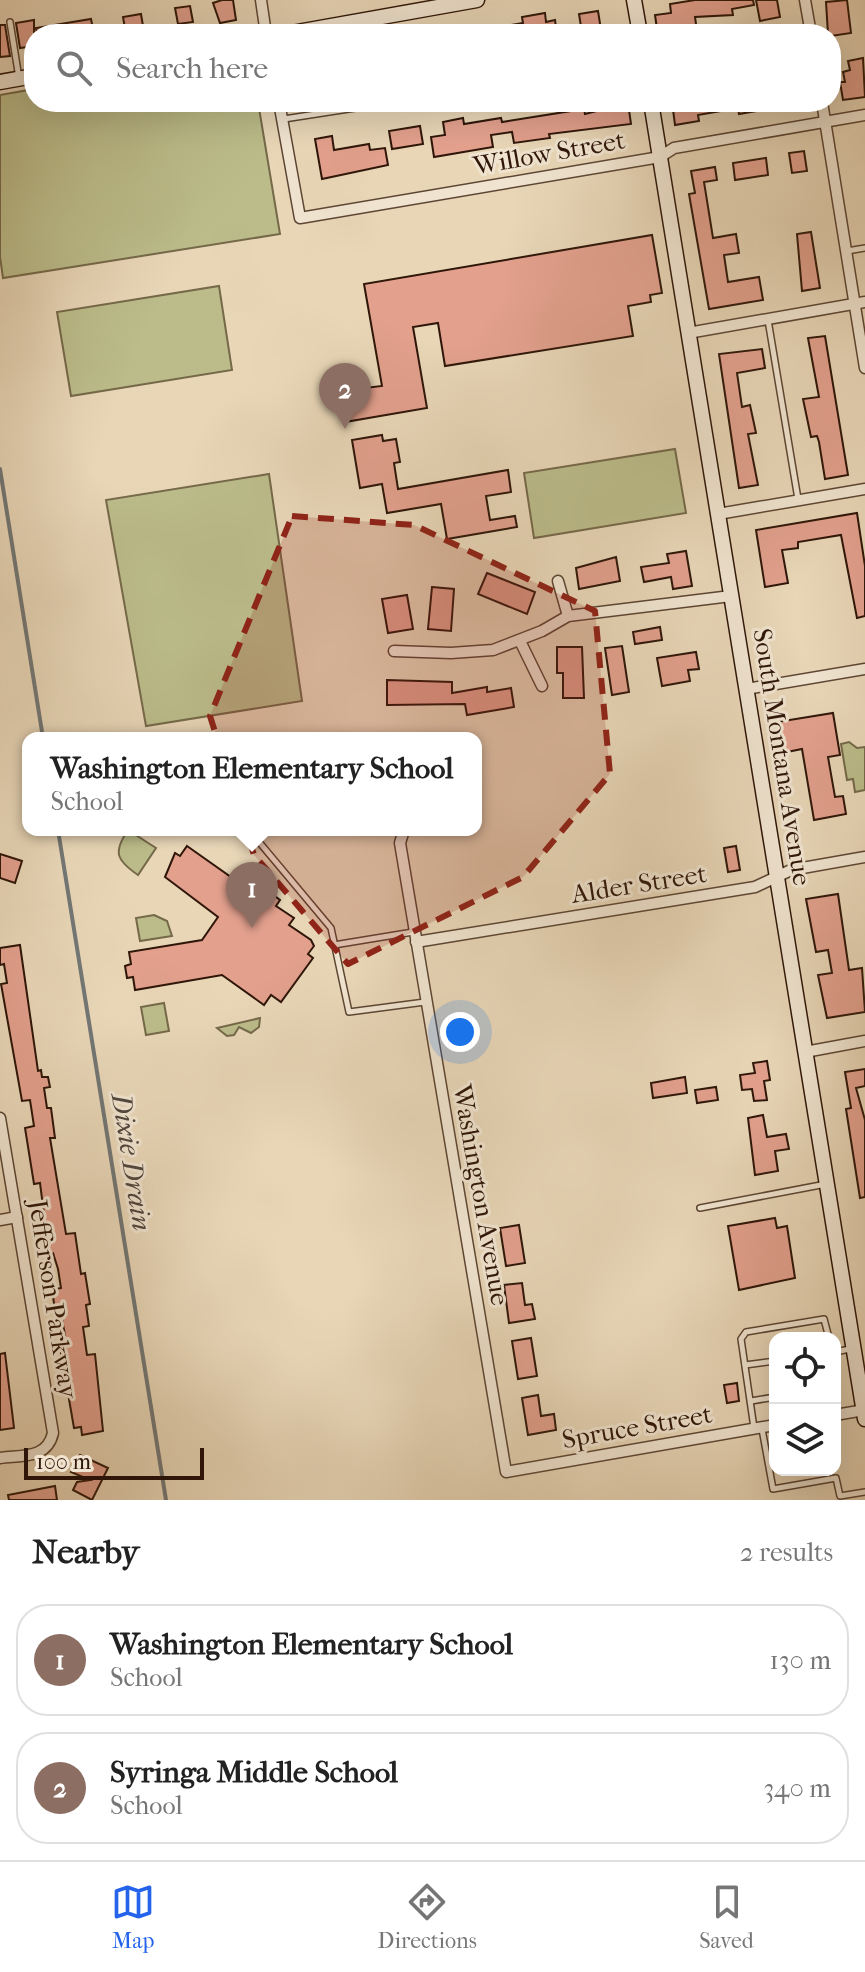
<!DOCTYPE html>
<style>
:root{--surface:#fff;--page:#f2f2f2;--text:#222;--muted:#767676;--line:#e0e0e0;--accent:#2563eb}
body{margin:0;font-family:"IM FELL French Canon",serif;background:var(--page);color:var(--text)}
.controls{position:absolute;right:24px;bottom:24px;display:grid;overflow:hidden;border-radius:16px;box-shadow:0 8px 32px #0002}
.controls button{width:72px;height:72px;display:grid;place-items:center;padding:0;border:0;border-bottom:2px solid var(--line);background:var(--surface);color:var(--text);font:40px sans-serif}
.scale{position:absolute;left:24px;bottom:20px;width:180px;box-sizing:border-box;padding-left:8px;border:4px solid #2f1609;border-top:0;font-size:22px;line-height:28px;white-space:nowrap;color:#2f1609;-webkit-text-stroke:6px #f0e4d0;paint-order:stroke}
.you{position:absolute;left:460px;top:1032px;width:28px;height:28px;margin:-20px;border:6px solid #fff;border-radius:50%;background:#1a73e8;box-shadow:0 0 0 12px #1a73e833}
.badge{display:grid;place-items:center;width:52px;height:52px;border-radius:50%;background:var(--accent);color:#fff;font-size:26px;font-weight:700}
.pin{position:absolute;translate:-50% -66px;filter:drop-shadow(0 2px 4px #0008)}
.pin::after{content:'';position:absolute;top:42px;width:28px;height:24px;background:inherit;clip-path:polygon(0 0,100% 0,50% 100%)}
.popup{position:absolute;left:22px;top:732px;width:460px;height:104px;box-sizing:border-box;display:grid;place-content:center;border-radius:16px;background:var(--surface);filter:drop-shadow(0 2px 6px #0005);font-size:26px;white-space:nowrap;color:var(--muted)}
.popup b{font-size:30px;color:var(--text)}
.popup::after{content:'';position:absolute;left:50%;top:100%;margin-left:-16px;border:16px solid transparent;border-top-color:var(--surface)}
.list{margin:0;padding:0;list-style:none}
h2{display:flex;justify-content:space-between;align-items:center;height:104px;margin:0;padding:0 32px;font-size:34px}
h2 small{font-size:26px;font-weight:400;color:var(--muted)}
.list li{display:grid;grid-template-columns:52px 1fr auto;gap:24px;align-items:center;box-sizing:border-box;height:112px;margin:0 16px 16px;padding:0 16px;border:2px solid var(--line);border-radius:32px}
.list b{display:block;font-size:30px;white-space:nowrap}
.list p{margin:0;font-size:26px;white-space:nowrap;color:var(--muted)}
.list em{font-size:26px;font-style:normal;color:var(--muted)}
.icon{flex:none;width:44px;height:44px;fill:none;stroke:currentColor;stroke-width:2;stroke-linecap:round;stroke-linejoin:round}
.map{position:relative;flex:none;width:865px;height:1500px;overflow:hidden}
.search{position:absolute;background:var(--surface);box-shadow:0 8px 32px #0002;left:24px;right:24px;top:24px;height:88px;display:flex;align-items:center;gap:20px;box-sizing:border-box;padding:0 28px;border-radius:32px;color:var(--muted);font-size:30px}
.sheet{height:360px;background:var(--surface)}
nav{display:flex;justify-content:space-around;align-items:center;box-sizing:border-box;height:112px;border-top:2px solid var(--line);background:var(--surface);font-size:22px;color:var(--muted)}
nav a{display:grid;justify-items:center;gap:4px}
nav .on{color:var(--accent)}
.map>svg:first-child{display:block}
</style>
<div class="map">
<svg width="865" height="1500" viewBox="0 0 865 1500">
<rect width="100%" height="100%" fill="#e8d6b7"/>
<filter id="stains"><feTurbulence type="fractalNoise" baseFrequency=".0025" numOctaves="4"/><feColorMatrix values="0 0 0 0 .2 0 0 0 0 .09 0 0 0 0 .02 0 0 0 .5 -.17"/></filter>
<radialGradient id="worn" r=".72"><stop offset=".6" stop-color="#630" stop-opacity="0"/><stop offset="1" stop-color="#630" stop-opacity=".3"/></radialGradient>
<g fill="#bbbc8a" stroke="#75694a" stroke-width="2">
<path d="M34 89V102H258L280 234 3 278 0 257V95Z"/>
<path d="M219 286 232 370 71 396 57 312Z"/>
<path d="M675 449 686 513 534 538 524 473Z"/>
<path d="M269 474 302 701 146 726 106 500Z"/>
<path d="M849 742 857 748 865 747V790L855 792 853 779 847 780 841 744Z"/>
<path d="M128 830 156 848 138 875C116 860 113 852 128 830Z"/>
<path d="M154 915 167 921 172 936 140 941 136 918Z"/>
<path d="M164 1003 169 1031 146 1035 141 1007Z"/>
<path d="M260 1018 259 1027 251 1033 239 1027 234 1035 227 1036 217 1028Z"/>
</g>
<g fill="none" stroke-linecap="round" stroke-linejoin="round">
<g stroke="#727674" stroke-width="4">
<path d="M0 469 43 738"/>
<path d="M58 830 166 1500"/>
</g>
</g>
<g fill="#e2a08d" stroke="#2f1609" stroke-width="2">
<path d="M222 0H233L236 20 220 23 213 3Z"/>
<path d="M695 0H753L754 5 732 9 733 15 695 17 697 31 679 34 678 26 657 29 655 15 671 13 670 4Z"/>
<path d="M756 0H777L780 17 760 21Z"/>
<path d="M847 0 851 33 831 36 828 34 826 2Z"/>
<path d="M190 6 193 22 178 24 175 8Z"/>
<path d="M598 11 601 30 582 33 579 14Z"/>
<path d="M545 13 546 22 555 20 557 34H488V29L523 23 522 17Z"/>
<path d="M141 14 144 32 126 34 123 17Z"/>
<path d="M91 19 94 34H37L36 28Z"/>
<path d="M34 20V46L20 48 16 23Z"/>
<path d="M0 25H5L10 56 0 57Z"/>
<path d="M863 58 865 97 843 100 840 82H845L843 72 850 70 848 61Z"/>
<path d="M672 102H779V107L739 114 738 108 698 115 699 121 675 125Z"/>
<path d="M628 103 631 124 549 134 550 138 514 143 512 132 491 135 493 147 434 157 431 137 445 135 443 122 463 118 464 124 501 118 502 122 584 109 585 114Z"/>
<path d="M420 126 423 144 392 149 389 131Z"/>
<path d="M332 136 334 150 369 144 370 150 385 148 388 165 322 179 315 139Z"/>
<path d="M804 151 807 171 792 173 789 153Z"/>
<path d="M766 158 768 175 735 180 733 163Z"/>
<path d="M715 167 717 180 704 182 713 238 736 234 739 253 724 255 728 282 759 277 763 300 709 309 689 194 695 193 691 171Z"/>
<path d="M811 232 820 288 802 291 797 234Z"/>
<path d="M652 235 662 293 650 295 651 302 628 306 633 336 445 366 438 323 413 327 427 408 345 422 339 391 382 386 364 284Z"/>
<path d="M825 336 848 475 825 479 819 442 817 436 811 437 803 399 819 397 808 338Z"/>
<path d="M762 349 765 368 737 373 742 407 750 405 756 433 748 434 758 485 739 488 719 354Z"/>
<path d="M382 435 383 441 396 439 400 462 394 463 398 489 508 470 511 492 486 496 490 520 515 516 517 527 447 539 441 504 387 513 382 484 360 488 352 440Z"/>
<path d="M857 513 865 566V616L857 618 841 535 798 542V548L782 550 788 583 765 587 756 530Z"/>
<path d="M686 551 692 586 673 589 671 577 644 582 641 567 669 563 667 554Z"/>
<path d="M616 557 620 581 579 589 576 568Z"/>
<path d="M487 573 535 592 527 614 478 594Z"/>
<path d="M432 587 454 589 451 631 428 629Z"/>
<path d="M407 595 413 629 388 633 382 599Z"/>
<path d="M660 627 662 640 635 644 633 632Z"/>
<path d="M622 646 629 692 612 695 605 648Z"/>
<path d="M557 647H582L584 698H563V673H557Z"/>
<path d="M696 652 699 669 688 670 690 681 662 686 657 658Z"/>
<path d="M387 680 452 682V693L487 687V692L511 688 514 707 467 715 465 704 387 705Z"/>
<path d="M833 713 840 755 828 757 835 797 843 796 846 814 814 820 802 749 782 753 777 722Z"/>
<path d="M187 846 262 899 268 891 280 900 276 906 294 918 289 925 311 940 314 946 308 954 313 958 281 1002 271 995 264 1005 222 975 135 990 133 977 127 978 125 966 131 964 129 952 202 940 218 917 165 877 175 853 180 856Z"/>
<path d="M736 846 740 870 728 872 724 848Z"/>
<path d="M0 854 22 861 15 883 0 878Z"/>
<path d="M838 894 849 970 862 968 865 1012 827 1018 818 975 832 973 828 950 816 952 806 899Z"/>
<path d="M20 945 38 1071 41 1070 42 1077H48L50 1087 44 1088 47 1108H51L55 1138H50L66 1234 75 1233 81 1274 85 1273 90 1304 86 1305 89 1326 83 1327 87 1355 95 1354 103 1431 82 1435 81 1427 74 1428 61 1353 59 1336 65 1335 60 1309 55 1310 52 1290 61 1288 58 1269 53 1253 45 1254 39 1215 44 1214 40 1183 34 1184 25 1128 34 1126 30 1100 22 1101 1 984 7 983 4 964 0 965V948Z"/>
<path d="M767 1061 770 1080 764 1081 767 1100 754 1101 752 1089 742 1090 740 1075 755 1073 753 1063Z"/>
<path d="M865 1069V1086L856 1088 865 1120V1197L860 1198 846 1109 851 1108 845 1072Z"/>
<path d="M685 1077 687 1093 653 1098 651 1083Z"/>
<path d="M716 1087 718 1100 697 1103 695 1090Z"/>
<path d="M763 1115 767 1137 786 1134 789 1149 775 1151 778 1171 755 1175 748 1118Z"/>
<path d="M775 1218 777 1228 787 1226 795 1278 739 1290 728 1226Z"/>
<path d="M519 1225 525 1263 506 1266 500 1228Z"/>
<path d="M522 1283 525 1305 532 1304 535 1319 509 1323 504 1285Z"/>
<path d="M531 1338 537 1376 518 1379 512 1341Z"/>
<path d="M5 1353 14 1428 0 1430V1354Z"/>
<path d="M737 1383 739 1401 727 1403 724 1385Z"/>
<path d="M538 1395 541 1416 554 1414 556 1430 528 1435 522 1398Z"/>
<path d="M80 1455 108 1468 92 1500 73 1490 77 1482 90 1480 71 1472Z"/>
<path d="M55 1486 57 1500H9L8 1495Z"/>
</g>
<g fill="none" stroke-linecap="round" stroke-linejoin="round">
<g stroke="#5d4634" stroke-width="8">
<g id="lane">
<path d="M10 22 19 78"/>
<path d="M284 119 394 102"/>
<path d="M847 251 865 248"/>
<path d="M768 320 798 499"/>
<path d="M249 830 331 928 349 1012 425 1002"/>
<path d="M334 945 413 932"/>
<path d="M700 1208 826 1184"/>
<path d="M835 1352 850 1349"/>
<path d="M745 1365 775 1361"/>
<path d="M835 1379V1382"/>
<path d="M751 1401 775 1397"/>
<path d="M754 1428 741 1339 746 1332 824 1319 829 1338"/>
<path d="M762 1429 773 1489 836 1478 840 1496 865 1492"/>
</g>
</g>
<g stroke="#5d4634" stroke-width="13">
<g id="street">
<path d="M261 0 266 34"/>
<path d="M805 0 811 34"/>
<path d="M279 102 300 218 660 157 674 148 865 115"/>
<path d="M822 102 865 368"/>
<path d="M688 333 865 302"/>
<path d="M718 514 865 489"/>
<path d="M558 581 568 616"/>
<path d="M520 641 542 686"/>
<path d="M394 651 451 653 493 650 542 631 568 616 731 596"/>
<path d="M746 689 865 669"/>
<path d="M404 830 400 843 506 1472 775 1425"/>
<path d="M416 942 755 887 791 870 865 857"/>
<path d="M805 1052 865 1041"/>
<path d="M0 1118 53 1433C47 1459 23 1455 0 1458"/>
<path d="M0 1220 17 1217"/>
<path d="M835 1415 865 1410"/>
</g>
</g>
<g stroke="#2f1609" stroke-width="17">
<g id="secondary">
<path d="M634 0 640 34"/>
<path d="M286 34 477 0"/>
<path d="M0 82 34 76"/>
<path d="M651 102 865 1419"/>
</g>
</g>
<use href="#lane" stroke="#f0e4d0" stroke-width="5"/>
<use href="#street" stroke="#f0e4d0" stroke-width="10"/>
<use href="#secondary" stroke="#f0e4d0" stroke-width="14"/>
</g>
<path fill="#8f2418" fill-opacity="0.2" stroke="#8f2418" stroke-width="6" stroke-dasharray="16 10" stroke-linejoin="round" d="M292 516 414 525 595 611 610 774 523 877 348 964 254 855 210 716Z"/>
<g text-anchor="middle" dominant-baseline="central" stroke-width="6" stroke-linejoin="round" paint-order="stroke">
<g font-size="26" fill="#2f1609" stroke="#f0e4d0">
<text transform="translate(549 153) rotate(-10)">Willow Street</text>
<text transform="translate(782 757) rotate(81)">South Montana Avenue</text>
<text transform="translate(639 884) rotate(-9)">Alder Street</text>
<text transform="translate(481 1195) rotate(80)">Washington Avenue</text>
<text transform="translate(53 1299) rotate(81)">Jefferson Parkway</text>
<text transform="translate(637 1427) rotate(-10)">Spruce Street</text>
</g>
<g font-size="28" font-style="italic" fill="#50463e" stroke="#f0e4d0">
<text transform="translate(132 1162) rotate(81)">Dixie Drain</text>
</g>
</g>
<rect width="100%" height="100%" filter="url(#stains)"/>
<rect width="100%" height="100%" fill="url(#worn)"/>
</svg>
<div class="controls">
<button><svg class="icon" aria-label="locate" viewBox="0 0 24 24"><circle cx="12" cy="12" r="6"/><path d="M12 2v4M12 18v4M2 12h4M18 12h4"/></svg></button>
<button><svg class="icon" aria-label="layers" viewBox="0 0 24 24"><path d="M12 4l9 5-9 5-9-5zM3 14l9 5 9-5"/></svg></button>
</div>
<div class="scale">100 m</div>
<div class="you"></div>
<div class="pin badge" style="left:252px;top:928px;background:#8d6e63">1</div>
<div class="popup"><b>Washington Elementary School</b>School</div>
<div class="pin badge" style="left:345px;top:429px;background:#8d6e63">2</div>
<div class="search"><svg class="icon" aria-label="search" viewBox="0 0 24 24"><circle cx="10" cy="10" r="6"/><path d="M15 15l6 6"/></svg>Search here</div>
</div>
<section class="sheet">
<h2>Nearby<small>2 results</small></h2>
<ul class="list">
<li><span class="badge" style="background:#8d6e63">1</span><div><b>Washington Elementary School</b><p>School</p></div><em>130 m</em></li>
<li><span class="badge" style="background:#8d6e63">2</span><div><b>Syringa Middle School</b><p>School</p></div><em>340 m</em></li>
</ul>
</section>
<nav>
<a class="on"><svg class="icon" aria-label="map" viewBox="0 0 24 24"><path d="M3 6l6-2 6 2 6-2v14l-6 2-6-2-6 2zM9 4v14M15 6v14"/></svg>Map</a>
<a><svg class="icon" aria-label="directions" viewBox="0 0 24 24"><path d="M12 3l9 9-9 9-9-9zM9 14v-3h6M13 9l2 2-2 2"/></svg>Directions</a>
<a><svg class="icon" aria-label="saved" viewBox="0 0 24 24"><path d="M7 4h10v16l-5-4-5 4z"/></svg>Saved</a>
</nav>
